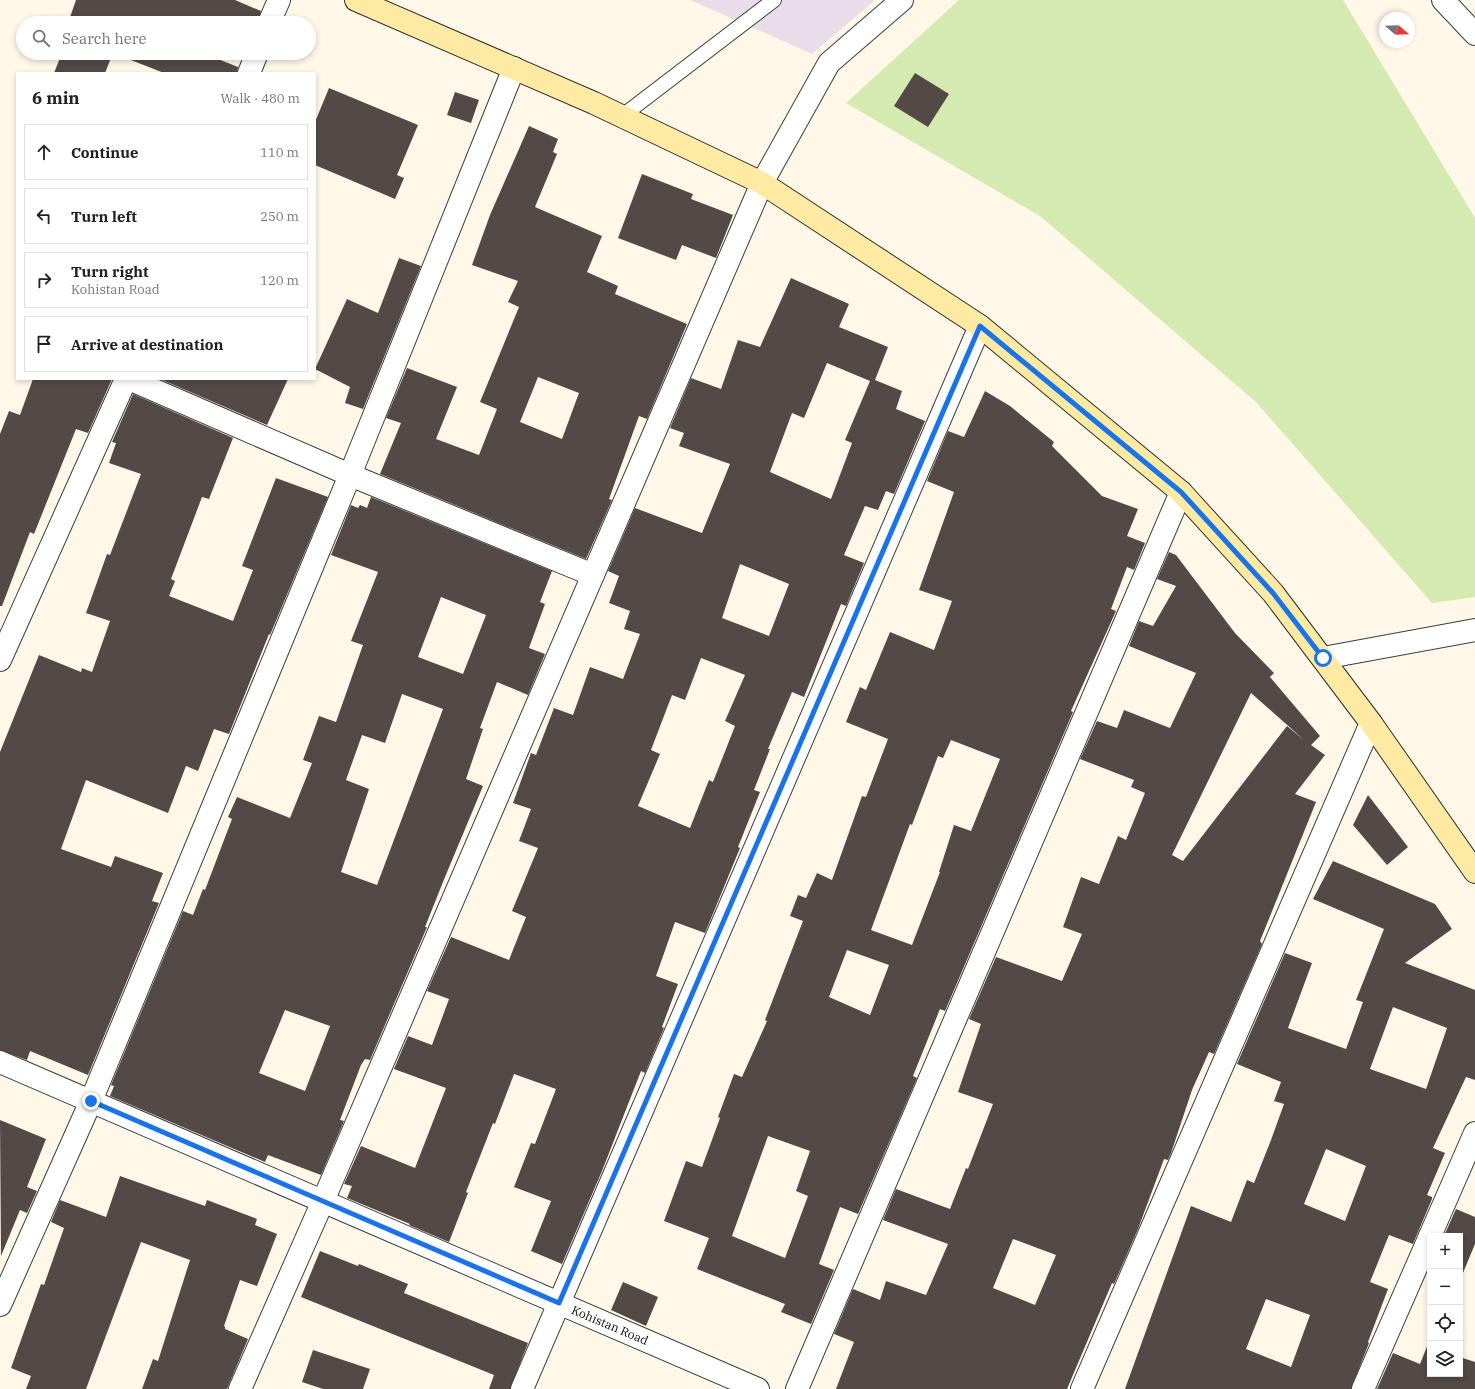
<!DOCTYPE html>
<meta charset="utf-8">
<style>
:root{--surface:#fff;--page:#f2f2f2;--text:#202124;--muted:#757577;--line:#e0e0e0}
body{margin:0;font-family:"IBM Plex Serif",serif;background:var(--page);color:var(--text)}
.controls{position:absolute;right:12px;bottom:12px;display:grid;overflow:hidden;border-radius:0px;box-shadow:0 2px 6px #0003}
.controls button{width:36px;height:36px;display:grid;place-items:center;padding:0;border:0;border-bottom:1px solid var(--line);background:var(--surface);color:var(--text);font:20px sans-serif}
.compass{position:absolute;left:1379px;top:12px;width:36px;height:36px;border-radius:50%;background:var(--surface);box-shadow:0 2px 6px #0003;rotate:109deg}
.stop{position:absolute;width:12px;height:12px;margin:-9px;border:3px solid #1a73e8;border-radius:50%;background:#fff}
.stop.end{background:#1a73e8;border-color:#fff;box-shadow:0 1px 4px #0008}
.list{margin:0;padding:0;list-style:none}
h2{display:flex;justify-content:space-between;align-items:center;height:52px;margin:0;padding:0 16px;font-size:17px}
h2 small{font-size:13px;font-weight:400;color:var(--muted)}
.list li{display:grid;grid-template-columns:26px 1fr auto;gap:12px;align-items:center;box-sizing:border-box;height:56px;margin:0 8px 8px;padding:0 8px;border:1px solid var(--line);border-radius:0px}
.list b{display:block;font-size:15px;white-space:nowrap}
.list p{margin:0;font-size:13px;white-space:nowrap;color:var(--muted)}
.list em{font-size:13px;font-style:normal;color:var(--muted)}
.icon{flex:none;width:22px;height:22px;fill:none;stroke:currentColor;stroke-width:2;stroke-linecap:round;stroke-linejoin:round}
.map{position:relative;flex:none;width:1475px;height:1389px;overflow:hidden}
.search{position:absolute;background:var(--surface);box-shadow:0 2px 6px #0003;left:16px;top:16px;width:300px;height:44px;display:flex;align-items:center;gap:10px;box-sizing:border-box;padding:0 14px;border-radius:22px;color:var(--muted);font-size:15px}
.panel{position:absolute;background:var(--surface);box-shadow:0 2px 6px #0003;left:16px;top:72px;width:300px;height:308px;border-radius:0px}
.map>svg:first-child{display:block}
</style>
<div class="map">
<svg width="1475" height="1389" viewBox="0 0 1475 1389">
<rect width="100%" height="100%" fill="#fff8e8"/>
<path fill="#e8deea" d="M690 0H875L812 54Z"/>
<path fill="#d5eab1" d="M959 0H1343L1475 218V597L1432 603 1256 402 1040 216 846 103Z"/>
<g fill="#534a47" fill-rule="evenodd">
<path d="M76 0H235L261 11 257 23H68Z"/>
<path d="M62 53H203L238 67 237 73H164L113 53 105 73H54Z"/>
<path d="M915 73 949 94 928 127 894 106Z"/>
<path d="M329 88 418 125 397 175 404 178 395 199 315 165V122Z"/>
<path d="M455 92 479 100 471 123 447 115Z"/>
<path d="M529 126 558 139 553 152 557 154 535 207 602 236 587 272 618 286 615 294 687 324 647 419 639 416 609 499 612 500 586 559 380 474 401 423 386 418 407 368 457 387 436 439 479 455 497 409 480 402 519 307 508 302 518 281 472 265 490 215ZM538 377 579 393 562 439 520 422Z"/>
<path d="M642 174 693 194 691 199 733 215 716 258 682 245 676 260 618 238Z"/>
<path d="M399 258 421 266 363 409 345 403 350 387 315 369 347 299 378 313Z"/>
<path d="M791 278 849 304 839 327 888 347 875 380 902 391 896 409 925 421 894 494 886 491 878 510 865 506 844 555 864 563 846 606 841 604 804 697 792 692 768 749H770L754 790 760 792 738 847 740 848 705 933 675 922 656 976 678 984 662 1027 664 1028 645 1073 641 1071 602 1171 562 1264 531 1251 551 1201 514 1187 531 1143 535 1144 556 1089 514 1074 495 1124 493 1123 466 1192 468 1193 449 1242 409 1225 410 1224 347 1198 352 1186 344 1184 361 1146 415 1168 446 1088 394 1069 408 1036 432 1045 449 999 427 991 451 937 509 960 526 917 512 911 538 848 519 841 531 809 513 803 531 753 536 755 554 708 573 715 590 667 623 679 640 634 624 629 630 611 609 603 619 576 608 571 635 508 702 533 730 464 679 446 684 433 670 428 691 378 721 389 738 340 760 347ZM827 363 870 381 845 440 852 443 831 499 770 472 792 413 804 418ZM740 564 789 584 769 636 722 618ZM701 658 745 675 725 721 735 726 713 782 709 780 690 828 638 806 660 754 651 750 672 695 685 700Z"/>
<path d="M33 379H112L88 433 76 429 34 534 30 532 2 606H0V434L9 411 20 415Z"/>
<path d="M160 379H288L267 425Z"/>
<path d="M985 391 1010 406 1054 442 1052 446 1102 496 1138 509 1127 536 1145 543 1134 570 1127 567 1111 609 1116 611 1071 711 1073 712 945 1011 940 1009 913 1076 917 1078 858 1214 840 1207 819 1264 834 1270 811 1324 781 1312 785 1304 697 1269 709 1238 664 1221 686 1161 702 1167 720 1118 718 1117 734 1074 742 1077 767 1021 765 1020 803 921 790 916 798 895 806 898 817 873 832 880 862 796 866 797 888 739 846 722 860 687 866 690 890 632 934 650 952 601 919 590 954 492 927 481 948 431 964 437ZM951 740 1000 759 971 831 954 825 939 872H940L912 945 871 930 910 824 912 825 938 756 943 758ZM847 950 889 965 870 1015 829 997ZM768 1136 810 1151 796 1191 808 1196 785 1258 732 1236Z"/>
<path d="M133 394 233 438 209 499 202 497 171 579 175 581 169 596 233 621 253 570 242 566 276 478 328 497 270 635 269 634 229 734 214 729 198 771 186 766 168 813 86 780 61 849 111 867 115 856 163 873 152 901 159 903 88 1075 30 1051 27 1060 0 1050V752L39 655 81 672 82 668 92 672 110 621 86 613 107 554 110 555 141 474 109 463 116 443 112 442Z"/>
<path d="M371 497 552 571 540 602 545 604 529 648 545 654 528 695 497 682 480 728 483 729 466 779 483 786 445 877 425 927H427L370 1060 365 1059 361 1065 340 1120 344 1121 321 1175 268 1155 265 1162 110 1096 114 1086 111 1085 183 911 193 915 203 889 205 890 232 819 228 817 237 797 290 818 312 763 303 760 319 716 336 722 363 645 351 641 378 572 331 555 351 505 358 508 360 505 367 508ZM441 597 486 615 463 674 418 657ZM402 694 443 709 377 885 341 872 369 789 346 780 362 735 385 743ZM285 1010 330 1026 305 1091 259 1073Z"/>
<path d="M1169 552 1176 555 1235 633 1274 673 1270 677 1320 736 1311 745 1325 755 1295 794 1316 802 1260 941 1262 944 1214 1054 1209 1052 1192 1090 1171 1153 1168 1160 1164 1159 1138 1229 1114 1284 1112 1283 1067 1389H836L854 1342 834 1334 853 1289 880 1300 886 1281 926 1295 948 1244 883 1220 896 1189 950 1209 966 1168 968 1169 993 1104 958 1092 981 1024 969 1019 996 957 1062 981 1082 934 1063 927 1081 877 1099 884 1118 836 1126 840 1145 793 1131 787 1134 780 1080 759 1097 721 1117 728 1124 710 1170 728 1196 673 1129 646 1139 621 1153 626 1176 586 1157 579ZM1251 693 1304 740 1287 726 1183 861 1172 855ZM1013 1239 1056 1255 1035 1305 993 1288Z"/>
<path d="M1368 795 1408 847 1387 865 1353 825Z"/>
<path d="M1333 861 1435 904 1452 929 1405 963 1475 990V1080L1466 1077 1433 1148 1445 1153 1427 1195 1432 1197V1199L1413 1244 1389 1235 1370 1282 1388 1289 1368 1342 1369 1343 1351 1389H1125L1191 1206 1231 1222 1247 1180 1254 1183 1271 1140 1284 1104 1274 1101 1281 1082 1237 1064 1285 953 1312 963 1288 1028 1346 1049 1363 1002 1356 1000 1384 929 1313 899ZM1393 1007 1447 1028 1426 1089 1370 1069ZM1326 1149 1366 1166 1345 1221 1304 1204ZM1266 1299 1310 1315 1291 1367 1246 1349Z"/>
<path d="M0 1120 46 1139 27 1187 37 1191 27 1213 20 1210 1 1256Z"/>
<path d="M120 1176 205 1206 207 1200 257 1219 255 1225 277 1234 257 1286 240 1280 224 1326 225 1327V1329L248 1339 227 1389H142L153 1359 158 1361 190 1260 141 1242 86 1389H26L31 1376 11 1368 41 1284 44 1285 64 1228 51 1222 60 1200 106 1217Z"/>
<path d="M1456 1209 1475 1217V1244L1460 1280V1236H1444Z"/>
<path d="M320 1251 358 1266 359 1264 408 1284 404 1293 528 1343 510 1389H489L494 1375 301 1297Z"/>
<path d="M623 1282 658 1297 646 1326 611 1310Z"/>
<path d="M1428 1344 1430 1345V1374H1460V1357L1475 1362V1389H1377L1393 1353 1420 1364Z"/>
<path d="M313 1350 370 1369 363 1389H323L302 1382Z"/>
</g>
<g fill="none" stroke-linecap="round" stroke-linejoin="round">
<g stroke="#3d3d3d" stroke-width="16">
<path id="service" d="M621 117 774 0"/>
</g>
<g stroke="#3d3d3d" stroke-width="24">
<g id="minor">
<path d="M1443 0 1475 34"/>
<path d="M269 23 279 0"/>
<path d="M249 73 257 53"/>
<path d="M129 379 350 475 593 575"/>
<path d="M1323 658 1475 630"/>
<path d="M0 660 126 379"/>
<path d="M0 1062 758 1389"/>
<path d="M1430 1236 1475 1133"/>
<path d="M0 1305 91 1101 350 475 514 68"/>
<path d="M240 1389 323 1201 762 183 829 63 902 0"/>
<path d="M522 1389 980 326"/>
<path d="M797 1389 1181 492"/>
<path d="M1082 1389 1371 723"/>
<path d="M1363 1389 1430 1236"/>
</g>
</g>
<g stroke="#2c2c2c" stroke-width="24">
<path id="secondary" d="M356 0 594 103 762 183 980 326 1181 492 1273 593 1371 723 1475 872"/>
</g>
<use href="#service" stroke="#fff" stroke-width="14"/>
<use href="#minor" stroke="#fff" stroke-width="22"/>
<use href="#secondary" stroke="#ffeaa3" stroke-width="22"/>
</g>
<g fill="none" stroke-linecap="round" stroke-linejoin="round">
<path stroke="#1a73e8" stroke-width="5" d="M91 1101 559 1303 980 326 1181 492 1273 593 1323 658"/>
</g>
<g text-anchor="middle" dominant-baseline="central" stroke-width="4" stroke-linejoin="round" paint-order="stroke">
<g font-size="12" fill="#0a0a0a" stroke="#fff">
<text transform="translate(610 1325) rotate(23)">Kohistan Road</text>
</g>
</g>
</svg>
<div class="controls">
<button>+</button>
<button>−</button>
<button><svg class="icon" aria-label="locate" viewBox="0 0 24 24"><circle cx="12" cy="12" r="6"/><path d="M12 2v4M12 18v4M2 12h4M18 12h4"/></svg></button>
<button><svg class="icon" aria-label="layers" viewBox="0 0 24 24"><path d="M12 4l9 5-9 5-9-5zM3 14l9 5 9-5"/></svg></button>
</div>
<svg class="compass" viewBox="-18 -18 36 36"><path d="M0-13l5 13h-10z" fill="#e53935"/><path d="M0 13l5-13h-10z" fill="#757577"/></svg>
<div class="stop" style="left:1323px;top:658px"></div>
<div class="stop end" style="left:91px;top:1101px"></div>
<div class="search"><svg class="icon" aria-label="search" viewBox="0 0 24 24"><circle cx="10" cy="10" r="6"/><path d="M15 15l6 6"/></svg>Search here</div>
<section class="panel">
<h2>6 min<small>Walk · 480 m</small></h2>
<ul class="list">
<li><svg class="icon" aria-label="ahead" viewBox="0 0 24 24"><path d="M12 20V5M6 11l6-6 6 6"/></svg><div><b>Continue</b></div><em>110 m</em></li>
<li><svg class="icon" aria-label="left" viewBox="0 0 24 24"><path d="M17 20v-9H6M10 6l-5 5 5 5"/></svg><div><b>Turn left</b></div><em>250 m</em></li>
<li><svg class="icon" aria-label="right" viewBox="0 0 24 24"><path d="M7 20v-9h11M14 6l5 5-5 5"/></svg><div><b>Turn right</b><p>Kohistan Road</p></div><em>120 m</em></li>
<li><svg class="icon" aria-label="arrive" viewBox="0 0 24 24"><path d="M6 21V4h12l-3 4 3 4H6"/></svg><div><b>Arrive at destination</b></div></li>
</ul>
</section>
</div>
